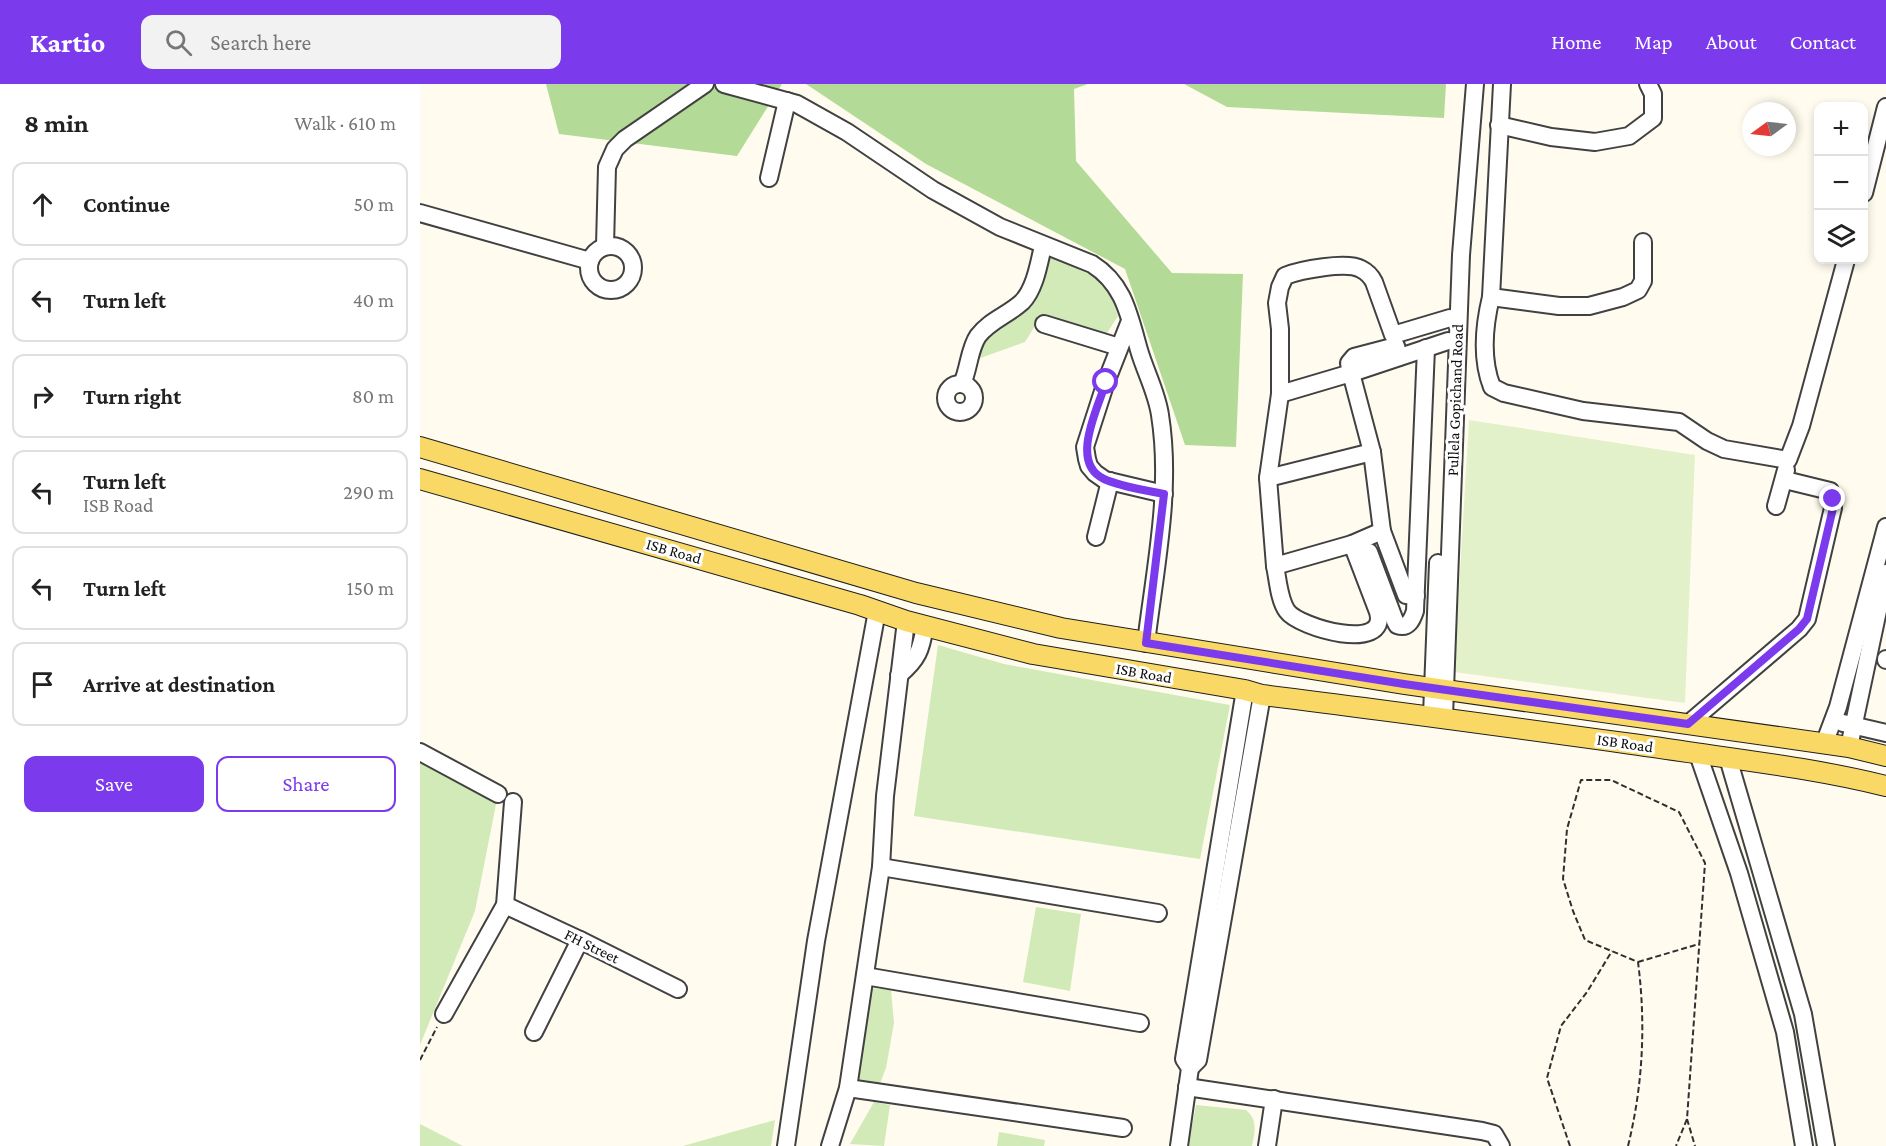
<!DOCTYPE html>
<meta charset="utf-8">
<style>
:root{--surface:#fff;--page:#f2f2f2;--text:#222;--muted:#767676;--line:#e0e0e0;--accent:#7c3aed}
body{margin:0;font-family:"Crimson Pro",serif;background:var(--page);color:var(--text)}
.controls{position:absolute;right:18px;top:18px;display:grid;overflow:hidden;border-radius:12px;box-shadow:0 3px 9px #0003}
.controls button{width:54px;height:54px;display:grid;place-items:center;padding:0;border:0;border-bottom:2px solid var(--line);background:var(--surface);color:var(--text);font:30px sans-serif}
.compass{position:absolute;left:1322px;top:18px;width:54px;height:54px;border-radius:50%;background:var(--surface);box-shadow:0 3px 9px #0003;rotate:255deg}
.stop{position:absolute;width:18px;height:18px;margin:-14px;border:4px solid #7c3aed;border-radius:50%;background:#fff}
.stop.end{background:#7c3aed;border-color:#fff;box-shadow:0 2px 6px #0008}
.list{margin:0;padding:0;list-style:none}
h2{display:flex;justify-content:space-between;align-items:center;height:78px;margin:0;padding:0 24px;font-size:26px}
h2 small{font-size:20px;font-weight:400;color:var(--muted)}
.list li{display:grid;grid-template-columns:39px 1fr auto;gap:18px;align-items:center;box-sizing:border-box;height:84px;margin:0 12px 12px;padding:0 12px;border:2px solid var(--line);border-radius:12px}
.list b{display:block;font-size:22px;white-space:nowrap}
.list p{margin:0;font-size:20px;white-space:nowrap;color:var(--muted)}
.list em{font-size:20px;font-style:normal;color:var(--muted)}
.actions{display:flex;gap:12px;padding:18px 24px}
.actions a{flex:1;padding:14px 0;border:2px solid var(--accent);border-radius:12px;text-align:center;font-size:21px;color:var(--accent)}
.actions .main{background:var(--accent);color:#fff}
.icon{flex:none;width:33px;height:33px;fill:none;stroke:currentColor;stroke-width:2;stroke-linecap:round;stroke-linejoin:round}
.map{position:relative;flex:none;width:1466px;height:1062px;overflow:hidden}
header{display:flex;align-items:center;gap:36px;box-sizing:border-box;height:84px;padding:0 30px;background:var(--accent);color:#fff}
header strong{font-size:28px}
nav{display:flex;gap:33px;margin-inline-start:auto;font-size:21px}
.search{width:420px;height:54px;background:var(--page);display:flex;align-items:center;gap:15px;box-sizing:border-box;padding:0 21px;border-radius:12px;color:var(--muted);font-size:22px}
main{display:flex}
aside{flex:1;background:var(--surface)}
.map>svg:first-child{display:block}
</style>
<header>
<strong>Kartio</strong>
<div class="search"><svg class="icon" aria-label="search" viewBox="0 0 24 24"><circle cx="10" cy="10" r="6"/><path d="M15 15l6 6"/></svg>Search here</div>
<nav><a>Home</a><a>Map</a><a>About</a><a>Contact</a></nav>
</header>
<main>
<aside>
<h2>8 min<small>Walk · 610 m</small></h2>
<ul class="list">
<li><svg class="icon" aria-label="ahead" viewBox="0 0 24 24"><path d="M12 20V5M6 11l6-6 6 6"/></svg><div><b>Continue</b></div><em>50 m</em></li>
<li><svg class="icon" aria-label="left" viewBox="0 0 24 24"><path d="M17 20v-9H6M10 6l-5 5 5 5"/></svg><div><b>Turn left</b></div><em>40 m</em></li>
<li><svg class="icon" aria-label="right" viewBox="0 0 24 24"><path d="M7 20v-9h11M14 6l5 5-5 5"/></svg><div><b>Turn right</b></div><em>80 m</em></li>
<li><svg class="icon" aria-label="left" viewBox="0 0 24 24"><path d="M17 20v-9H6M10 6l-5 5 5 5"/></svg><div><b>Turn left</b><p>ISB Road</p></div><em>290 m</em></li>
<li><svg class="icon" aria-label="left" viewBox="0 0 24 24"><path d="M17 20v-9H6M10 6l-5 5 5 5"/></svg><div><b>Turn left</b></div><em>150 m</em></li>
<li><svg class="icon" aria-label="arrive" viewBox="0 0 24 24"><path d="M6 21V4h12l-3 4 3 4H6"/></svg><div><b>Arrive at destination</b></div></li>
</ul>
<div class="actions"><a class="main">Save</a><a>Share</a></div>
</aside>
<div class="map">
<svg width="1466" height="1062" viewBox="0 0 1466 1062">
<rect width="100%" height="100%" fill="#fffcef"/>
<g fill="#d1eab8">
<path d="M629 171 687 199 698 232 685 252 620 234 605 258 555 276 558 261Z"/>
<path d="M518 561 584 580 810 621 780 775 494 732Z"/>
<path d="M0 668 78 710 55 827 0 961Z"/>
<path d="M616 823 661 830 650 907 603 898Z"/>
<path d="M452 904 471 906 474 939 466 984 459 1002 436 1001Z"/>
<path d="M454 1018 470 1021 464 1062 430 1060Z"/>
<path d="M776 1021 826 1026C838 1036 835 1048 832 1062H768Z"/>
<path d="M355 1036 351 1062H263Z"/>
<path d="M0 1040 43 1062H0Z"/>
<path d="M579 1048 625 1056 624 1062H577Z"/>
</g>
<g fill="#b4da97">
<path d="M126 0H362L317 72 139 50Z"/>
<path d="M386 0H668L654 5 656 77 752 189 823 190 816 363 765 361 705 185 506 80Z"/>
<path d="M764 0H1026L1024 34 807 23Z"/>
</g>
<path fill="#e3f1ca" d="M1049 336 1275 371 1265 619 1034 588Z"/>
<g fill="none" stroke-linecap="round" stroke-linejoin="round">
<g stroke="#414141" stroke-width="20">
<g id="minor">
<path d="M304 0 377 20 427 48 513 106 580 143 672 180C704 200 709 231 719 266 725 287 737 309 740 331 752 406 735 484 726 559"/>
<path d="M1082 0 1071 213C1064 242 1061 275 1072 303L1084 309 1163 327 1259 338 1287 357 1304 365 1368 376 1381 342 1426 176"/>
<path d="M1079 41 1131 53 1175 58 1209 52 1233 34V10L1228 0"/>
<path d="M349 94 367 17"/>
<path d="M1444 109 1466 23"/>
<path d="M0 129 170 177"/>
<path d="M185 162 187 83 195 65 205 55 285 0"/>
<circle cx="191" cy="184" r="22"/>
<path d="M1071 213 1139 222H1169L1203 213 1218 206 1223 197V158"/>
<path d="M710 237 686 298 665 363 667 375 669 382 675 389 685 396 744 410"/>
<path d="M624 240 699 263"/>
<path d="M938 287 1028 257"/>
<path d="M931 289 929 279 934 273 976 262 979 273"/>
<path d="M542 300C549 285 549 265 558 252 570 236 588 231 602 218 615 205 619 179 623 162"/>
<circle cx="540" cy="314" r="14"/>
<path d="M860 310 931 289 952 368"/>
<path d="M848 394 952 368 962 447 932 460"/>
<path d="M1356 422 1366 386"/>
<path d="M962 447 986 511 996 512"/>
<path d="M676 453 690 397"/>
<path d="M932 460 958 528C969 569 879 544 867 527 859 516 858 496 855 482Z"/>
<path d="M949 468 975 537 977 541C988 545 992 536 995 527L1006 264"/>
<path d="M855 482 848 394 860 310V245L857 219 860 203 865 192C880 186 927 177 941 185 947 188 951 192 954 198L973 251 1030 234"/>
<path d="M1466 575V576"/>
<path d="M479 591C498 575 501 566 505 542"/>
<path d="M1012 631 1018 479"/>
<path d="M1024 633 1041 171 1055 0"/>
<path d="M1423 639 1466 649"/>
<path d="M1268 640 1379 545 1387 535 1413 424 1410 407 1365 396"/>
<path d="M1404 660 1418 623 1466 443"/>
<path d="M1429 663 1466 489"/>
<path d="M0 668 78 710"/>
<path d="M1278 670 1319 789 1365 948 1384 1062"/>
<path d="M1308 674 1383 930 1406 1062"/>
<path d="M461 783 738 829"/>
<path d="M85 821 160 856 258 905"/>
<path d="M445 892 720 939"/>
<path d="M24 930 85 821 93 718"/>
<path d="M114 948 160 856"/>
<path d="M770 984 778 976 842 611"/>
<path d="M767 1003 1062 1047 1074 1050 1081 1062"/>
<path d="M428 1004 703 1044"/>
<path d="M366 1062 396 857 457 527"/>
<path d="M410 1062 428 1004 461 783 465 712 486 537"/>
<path d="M759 1062 770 984 764 975 825 606"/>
<path d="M847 1062 854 1015"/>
</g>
</g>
<g stroke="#1f1f1f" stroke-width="22">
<g id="major">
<path d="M0 363 496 509 641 544 984 600 1429 663 1466 672"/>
<path d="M0 395 440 521 486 537 613 570 825 606 842 611C973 627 1103 645 1234 663 1312 675 1389 683 1466 702"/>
</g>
</g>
<g stroke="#303030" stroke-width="2" stroke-dasharray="6 3" stroke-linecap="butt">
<path d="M1218 878 1279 860"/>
<path d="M0 976 17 943"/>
<path d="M1267 1035 1275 1062"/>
<path d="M1150 1062 1127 994 1141 942 1167 908 1192 867"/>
<path d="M1208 1062C1223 1001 1226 940 1218 878L1165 856 1153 827 1143 795 1147 745 1161 696H1191L1259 728 1285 779 1267 1035 1256 1062"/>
</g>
<use href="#minor" stroke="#fff" stroke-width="16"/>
<use href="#major" stroke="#f9d865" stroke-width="20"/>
</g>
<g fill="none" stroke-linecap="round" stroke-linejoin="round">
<path stroke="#7c3aed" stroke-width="8" d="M686 298C678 324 649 379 684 395 701 403 726 406 744 410L726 559 984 600 1268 640 1379 545 1387 535 1413 424V415"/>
</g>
<g text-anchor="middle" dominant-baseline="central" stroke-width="6" stroke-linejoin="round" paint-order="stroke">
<g font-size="16" fill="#0e0e0e" stroke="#fff">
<text transform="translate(1035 316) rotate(-88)">Pullela Gopichand Road</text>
<text transform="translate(254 467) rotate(16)">ISB Road</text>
<text transform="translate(724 589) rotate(10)">ISB Road</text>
<text transform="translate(1205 659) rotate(8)">ISB Road</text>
<text transform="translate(172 862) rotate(26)">FH Street</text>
</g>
</g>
</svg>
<div class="controls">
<button>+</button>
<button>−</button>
<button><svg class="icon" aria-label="layers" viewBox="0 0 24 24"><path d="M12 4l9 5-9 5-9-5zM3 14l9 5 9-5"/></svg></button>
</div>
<svg class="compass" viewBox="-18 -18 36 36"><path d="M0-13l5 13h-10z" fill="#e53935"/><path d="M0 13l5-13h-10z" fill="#767676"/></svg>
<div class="stop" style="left:686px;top:298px"></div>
<div class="stop end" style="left:1413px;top:415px"></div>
</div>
</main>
